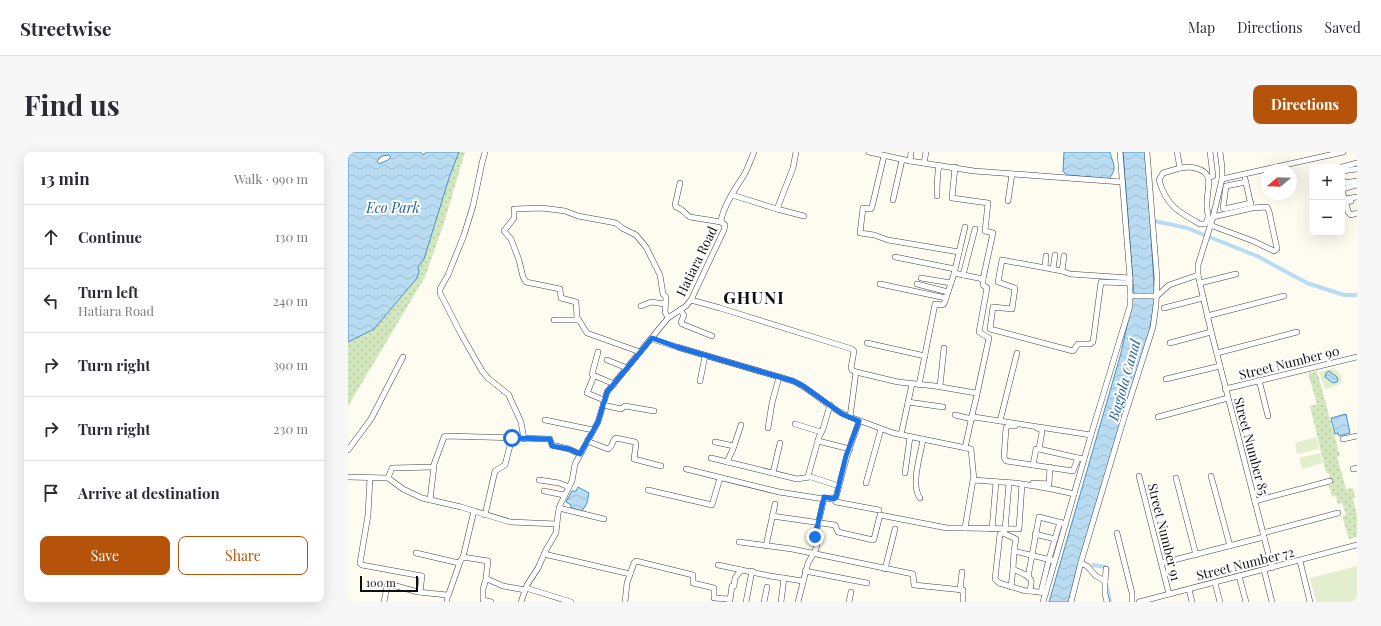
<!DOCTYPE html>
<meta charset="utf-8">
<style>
:root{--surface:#fff;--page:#f7f7f7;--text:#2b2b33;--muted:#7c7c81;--line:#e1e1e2;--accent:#b45309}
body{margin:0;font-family:"Playfair Display",serif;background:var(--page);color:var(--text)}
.controls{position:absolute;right:12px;top:12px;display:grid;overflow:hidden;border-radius:8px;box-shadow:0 4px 16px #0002}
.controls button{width:36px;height:36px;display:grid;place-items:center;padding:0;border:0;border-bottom:1px solid var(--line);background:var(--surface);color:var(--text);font:20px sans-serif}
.compass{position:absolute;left:913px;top:12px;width:36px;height:36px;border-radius:50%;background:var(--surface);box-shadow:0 4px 16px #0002;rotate:251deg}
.scale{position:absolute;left:12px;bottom:10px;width:58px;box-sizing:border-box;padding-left:4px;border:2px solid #0f0f0f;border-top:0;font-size:11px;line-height:14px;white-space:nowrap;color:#0f0f0f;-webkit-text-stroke:3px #fff;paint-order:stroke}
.stop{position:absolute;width:12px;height:12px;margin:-9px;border:3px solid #1a73e8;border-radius:50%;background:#fff}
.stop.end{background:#1a73e8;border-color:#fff;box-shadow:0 1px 4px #0008}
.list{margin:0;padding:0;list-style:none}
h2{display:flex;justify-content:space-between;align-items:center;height:52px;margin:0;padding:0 16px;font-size:17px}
h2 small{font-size:13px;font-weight:400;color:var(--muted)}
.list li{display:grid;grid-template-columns:26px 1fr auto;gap:12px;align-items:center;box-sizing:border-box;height:64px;padding:0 16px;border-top:1px solid var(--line)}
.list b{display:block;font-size:15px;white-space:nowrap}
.list p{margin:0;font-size:13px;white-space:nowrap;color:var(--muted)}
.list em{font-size:13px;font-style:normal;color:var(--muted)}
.actions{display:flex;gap:8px;padding:12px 16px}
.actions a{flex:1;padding:9px 0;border:1px solid var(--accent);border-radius:8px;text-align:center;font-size:14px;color:var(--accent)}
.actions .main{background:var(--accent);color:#fff}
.icon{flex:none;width:22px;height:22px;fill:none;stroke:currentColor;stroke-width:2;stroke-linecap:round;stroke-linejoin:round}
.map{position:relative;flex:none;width:1009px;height:450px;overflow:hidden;border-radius:8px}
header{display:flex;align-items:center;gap:24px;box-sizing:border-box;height:56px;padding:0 20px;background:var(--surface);border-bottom:1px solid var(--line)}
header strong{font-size:19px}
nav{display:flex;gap:22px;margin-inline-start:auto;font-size:14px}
.intro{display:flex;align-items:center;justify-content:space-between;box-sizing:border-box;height:96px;padding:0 24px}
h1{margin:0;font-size:28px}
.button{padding:10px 18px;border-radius:8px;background:var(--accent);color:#fff;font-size:14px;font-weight:700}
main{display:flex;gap:24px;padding:0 24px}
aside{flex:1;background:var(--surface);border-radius:8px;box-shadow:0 4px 16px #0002}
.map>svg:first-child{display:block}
</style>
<header>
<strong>Streetwise</strong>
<nav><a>Map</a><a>Directions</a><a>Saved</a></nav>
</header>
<div class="intro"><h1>Find us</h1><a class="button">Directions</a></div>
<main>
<aside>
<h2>13 min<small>Walk · 990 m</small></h2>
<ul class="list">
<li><svg class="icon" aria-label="ahead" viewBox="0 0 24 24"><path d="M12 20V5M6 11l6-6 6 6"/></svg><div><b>Continue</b></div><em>130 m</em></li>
<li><svg class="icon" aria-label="left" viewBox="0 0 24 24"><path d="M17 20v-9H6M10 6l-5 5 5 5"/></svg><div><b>Turn left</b><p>Hatiara Road</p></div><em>240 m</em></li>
<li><svg class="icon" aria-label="right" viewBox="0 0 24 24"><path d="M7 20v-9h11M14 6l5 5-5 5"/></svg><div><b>Turn right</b></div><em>390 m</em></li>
<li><svg class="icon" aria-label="right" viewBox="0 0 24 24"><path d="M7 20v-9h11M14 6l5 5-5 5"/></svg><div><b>Turn right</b></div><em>230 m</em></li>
<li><svg class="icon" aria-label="arrive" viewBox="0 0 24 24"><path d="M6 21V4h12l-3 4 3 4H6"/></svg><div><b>Arrive at destination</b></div></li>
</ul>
<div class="actions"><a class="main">Save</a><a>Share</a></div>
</aside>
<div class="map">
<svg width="1009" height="450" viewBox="0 0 1009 450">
<defs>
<pattern id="grass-dots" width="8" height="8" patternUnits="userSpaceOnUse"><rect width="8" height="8" fill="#d2e7bd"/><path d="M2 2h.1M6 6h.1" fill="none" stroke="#b3c5a1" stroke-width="1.8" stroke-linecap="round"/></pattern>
<pattern id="water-waves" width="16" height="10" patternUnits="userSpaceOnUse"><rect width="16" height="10" fill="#b9dcf2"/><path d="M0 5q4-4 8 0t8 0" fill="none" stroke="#9ebcce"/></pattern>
</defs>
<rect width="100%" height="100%" fill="#fefcf1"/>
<g fill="url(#grass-dots)">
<path d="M111 0H117L96 71 77 125 0 254V190L26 177 69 126 71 120 70 115 76 107 102 23Z"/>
<path d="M969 219 992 304 989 305 998 337 1005 336 1007 346 1005 347 1009 363V385L1001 387 994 364 998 363 994 351 990 352 988 344 984 345 981 334 984 333 981 321H978L962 254 969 252 960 221Z"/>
</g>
<g fill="#e3eece">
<path d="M986 216 993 223 994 229 991 233 977 237 971 220Z"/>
<path d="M968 285 971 297 949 302 947 291Z"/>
<path d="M972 301 975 311 954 317 951 306Z"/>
<path d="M1009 414V450H968L962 426Z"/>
</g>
<g fill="url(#water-waves)" stroke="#4591c4" fill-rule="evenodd">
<path d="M0 0H72L75 3 79 0H111L102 23 76 107 70 115 71 120 69 126 26 177 0 190ZM41 3 43 5 40 8 31 12 29 9 34 4Z"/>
<path d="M716 0H762C765 13 770 15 761 27L719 23 715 19Z"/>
<path d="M775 0H798L807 149 801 181 721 450H701L773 201 786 142Z"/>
<path d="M981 219 989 225 990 228 989 230 985 231 977 225 978 221Z"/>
<path d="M998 262 1002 281 991 284 990 281 987 282 983 266Z"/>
<path d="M230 335 241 341 239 351 234 359 223 356V353L218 350 224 339H228Z"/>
</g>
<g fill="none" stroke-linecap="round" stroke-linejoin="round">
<g stroke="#b9dcf2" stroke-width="4">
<path d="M802 68 839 76 909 104 959 131 996 143H1009"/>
<path d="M745 413 758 415 760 418"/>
<path d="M759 435 762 450"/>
</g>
<g stroke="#424242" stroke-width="6">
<g id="minor">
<path d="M137 0 134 11 125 54 116 83 100 123 92 137V141L113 182 134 219 140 226 161 243 162 246 173 270 176 287"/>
<path d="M448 0 445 16 429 57 456 64"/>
<path d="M521 0 562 9 626 19 774 30"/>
<path d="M829 0 832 16"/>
<path d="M872 0 874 15V27L865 65 850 113V123L863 179 924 416"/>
<path d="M536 4 524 55 523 57 515 56 512 81 526 83 540 88 611 100"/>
<path d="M562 9 563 0"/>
<path d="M576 11 578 0"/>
<path d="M842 15C869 19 859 33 859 51 858 59 863 65 857 72H852C830 60 818 53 811 28L815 21 832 16Z"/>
<path d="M994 15 1009 11"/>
<path d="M994 19 1009 17"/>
<path d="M860 26 865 24 862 0"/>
<path d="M994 26 996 31 1009 29"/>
<path d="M874 27 995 0"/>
<path d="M897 27 903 53"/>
<path d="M898 30 878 34 875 56 876 57 903 51"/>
<path d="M332 31 327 53 328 55C335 57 337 62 342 65L373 70"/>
<path d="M1009 33 994 37 996 47 1009 45"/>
<path d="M384 43 429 57"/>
<path d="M589 44C589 33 589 24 591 13"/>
<path d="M545 48 554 8"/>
<path d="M660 49 664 22"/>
<path d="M1003 49 998 50 1000 60 1003 63 1009 61"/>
<path d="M862 73 905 89 926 99 929 97 921 59 919 55 904 56 865 65"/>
<path d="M547 105 607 117"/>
<path d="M697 115 698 104"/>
<path d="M705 117 707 103"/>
<path d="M714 119 716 104"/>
<path d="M606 121 635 127 645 81 637 79 640 51 604 46 607 15"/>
<path d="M615 123 627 77"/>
<path d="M573 126 603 131"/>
<path d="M782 126 722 122 714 119 654 108 650 130 667 136 664 157 645 155 642 177 725 199 730 192H742L745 190 753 130 782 131"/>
<path d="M852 131 888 122"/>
<path d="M532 132 598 146"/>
<path d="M569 132 600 140"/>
<path d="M782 144H809L821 133 850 123"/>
<path d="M343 148 372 156 504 197 506 199 503 216 504 218 508 220 550 230 587 234 628 241 629 243 624 263 626 265 743 283"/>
<path d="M293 154 303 150 317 152"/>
<path d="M816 156 855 146"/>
<path d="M332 158 336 163 333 170 334 172 364 184"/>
<path d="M859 164 936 144"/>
<path d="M206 168H230"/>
<path d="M304 187 329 195 445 229C466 238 481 258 502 265"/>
<path d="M519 191 577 204"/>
<path d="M822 191 863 180"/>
<path d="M250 200 244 222 245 223 266 232"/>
<path d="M292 200 239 181 229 165 228 150 213 146 212 137 178 130 175 125 171 108 163 87 156 79 166 66V57L194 56 217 59 230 64 268 71 274 76 288 83 298 95 312 123 315 142 318 145 317 160 320 166"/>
<path d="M869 201 949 180"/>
<path d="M259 208 279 216"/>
<path d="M508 220 502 265 545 281 623 297 626 328"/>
<path d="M246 224 239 241 256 248"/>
<path d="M818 227 872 214"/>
<path d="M911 228 920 264"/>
<path d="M352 229 357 204"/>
<path d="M571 233 587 152 594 153 596 152 606 122 617 75"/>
<path d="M592 234 596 196"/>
<path d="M877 237 1009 205"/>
<path d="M629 242 641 186 631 180 639 136 635 133V127"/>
<path d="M560 250 595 255"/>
<path d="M255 253 273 257 277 254 306 259"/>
<path d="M482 253 475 277 471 285 460 324 491 334"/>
<path d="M607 263 624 267"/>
<path d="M810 265 880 246"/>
<path d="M197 268 245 278"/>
<path d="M652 269 669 201"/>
<path d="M447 272 473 280"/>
<path d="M667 274H660L658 276 656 305 658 309 725 319 730 306 736 307"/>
<path d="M420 276 424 251 431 225"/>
<path d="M553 283 564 232"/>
<path d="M995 287 1009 284"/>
<path d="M239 289 260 297C265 295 264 288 268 286L287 290 288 292 286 307 313 314"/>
<path d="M470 289 502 297"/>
<path d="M367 290 386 294"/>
<path d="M617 296 624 264"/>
<path d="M691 297 730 306"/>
<path d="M0 298 23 267 55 205"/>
<path d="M363 306 449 327 462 325"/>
<path d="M379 310 385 297 393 273"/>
<path d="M685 313 688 297H691L694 280 693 277 689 276"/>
<path d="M338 317 431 340 476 347"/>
<path d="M1005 317 1009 316"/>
<path d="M425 321 432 291"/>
<path d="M557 321 562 285"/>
<path d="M791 324 821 442"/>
<path d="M863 324 882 394"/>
<path d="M0 325 40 326 55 337 74 346 113 355 162 370 209 372"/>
<path d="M22 326 20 363 12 411 14 413 74 424 72 440"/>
<path d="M40 326 44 316 85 315 96 285 98 284 202 287 204 293 221 297 232 302"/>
<path d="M828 326 848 403"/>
<path d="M191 328 211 331 221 335"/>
<path d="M518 331 533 277"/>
<path d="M685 331 701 332 702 315"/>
<path d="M674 332 671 377 617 376 625 328 667 331C687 334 707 337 726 342"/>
<path d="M300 338 364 353 372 326"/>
<path d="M196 339 216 343"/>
<path d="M483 346 488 350 531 358"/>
<path d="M572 346C562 333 573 302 575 287"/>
<path d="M82 348 86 314"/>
<path d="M907 349 982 329"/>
<path d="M211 356 256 367"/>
<path d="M137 363 147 319 157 313 164 286"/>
<path d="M424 364 487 373 490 380 525 388 526 387 532 363 599 376H617"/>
<path d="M644 377 648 330"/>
<path d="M657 378 661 331"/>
<path d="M769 381 784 441V450"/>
<path d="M915 381 990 361"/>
<path d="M687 382 707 387"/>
<path d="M391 390 444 397 565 422 566 433 615 438V450"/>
<path d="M418 394 427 352"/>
<path d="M666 399 668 387 655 381 652 382 647 427 651 431 678 439H682"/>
<path d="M68 401 111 411 115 405 140 409 138 425 139 427 155 434 177 438"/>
<path d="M196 402 282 422"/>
<path d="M115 405 126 359"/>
<path d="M952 409 962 450"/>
<path d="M733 411 739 414 748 424 757 429V442L759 450"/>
<path d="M814 411 916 385"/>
<path d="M370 413 422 424 455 429"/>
<path d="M537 417 547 377"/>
<path d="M916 418 924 450"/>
<path d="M457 419 519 431"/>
<path d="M891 424 898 450"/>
<path d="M680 425 691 365 718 372"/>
<path d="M138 427 135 437V448L143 450"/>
<path d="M757 430 758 417"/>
<path d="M867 431 872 450"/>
<path d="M386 434 387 426 393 418"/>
<path d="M663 435 665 417"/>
<path d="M178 436 223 450"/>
<path d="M841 437 844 450"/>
<path d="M612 438 614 420"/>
<path d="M693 440 701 407 712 370"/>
<path d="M698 441 682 439C682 436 684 431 683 428 680 422 670 420 665 417L666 399 707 409"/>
<path d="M100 444 112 410"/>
<path d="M382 448 384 434"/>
<path d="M36 450 39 434 41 432 70 440 99 443V450"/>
<path d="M173 450 179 433 190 416 198 398 208 381 210 362 212 353 224 329 227 312 250 270 259 240 320 166 338 154 343 148 376 78 377 73 373 70C374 56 388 35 396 23 400 16 403 7 406 0"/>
<path d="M277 450 279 431 286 411 288 409 345 423V431L366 436V446L381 447V450"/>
<path d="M398 450 404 419"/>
<path d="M416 450 419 435"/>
<path d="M433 450 436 426"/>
<path d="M450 450 460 411 466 401 469 394 467 386 476 346 485 347 488 345 499 304 511 269"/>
<path d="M501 450 503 440"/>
<path d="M695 450 743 283 782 154V126L772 0"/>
<path d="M723 450 733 410 776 266 805 175 808 153 809 126 799 0"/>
<path d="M791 450 1009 393"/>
</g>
</g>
<use href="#minor" stroke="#fff" stroke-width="5"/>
</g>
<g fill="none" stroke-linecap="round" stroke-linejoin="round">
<path stroke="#1a73e8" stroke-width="5" d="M164 286 202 287 204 294 221 297 232 302 250 270 259 240 304 186 329 195 445 229 455 234 494 262 511 269 498 304 488 345 486 347 476 345 467 385"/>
</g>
<g text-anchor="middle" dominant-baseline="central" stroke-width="4" stroke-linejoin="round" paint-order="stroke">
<g font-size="13" fill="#0f0f0f" stroke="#fff">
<text transform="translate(348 109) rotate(-64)">Hatiara Road</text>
<text transform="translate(941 210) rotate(-14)">Street Number 90</text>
<text transform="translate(904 294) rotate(75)">Street Number 85</text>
<text transform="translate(817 380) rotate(76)">Street Number 91</text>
<text transform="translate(897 411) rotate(-14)">Street Number 72</text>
</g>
<g font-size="14" font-style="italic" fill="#206399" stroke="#fff">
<text x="45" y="55">Eco Park</text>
<text transform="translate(776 228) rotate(-74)">Bagjola Canal</text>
</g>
<g font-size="17" font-weight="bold" letter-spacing="1" fill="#0f0f0f" stroke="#fff">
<text x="406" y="145">GHUNI</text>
</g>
</g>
</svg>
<div class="controls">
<button>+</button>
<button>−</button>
</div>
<svg class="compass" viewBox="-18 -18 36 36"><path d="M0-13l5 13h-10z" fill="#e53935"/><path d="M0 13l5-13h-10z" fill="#7c7c81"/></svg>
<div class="scale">100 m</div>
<div class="stop" style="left:164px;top:286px"></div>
<div class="stop end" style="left:467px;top:385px"></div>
</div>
</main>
